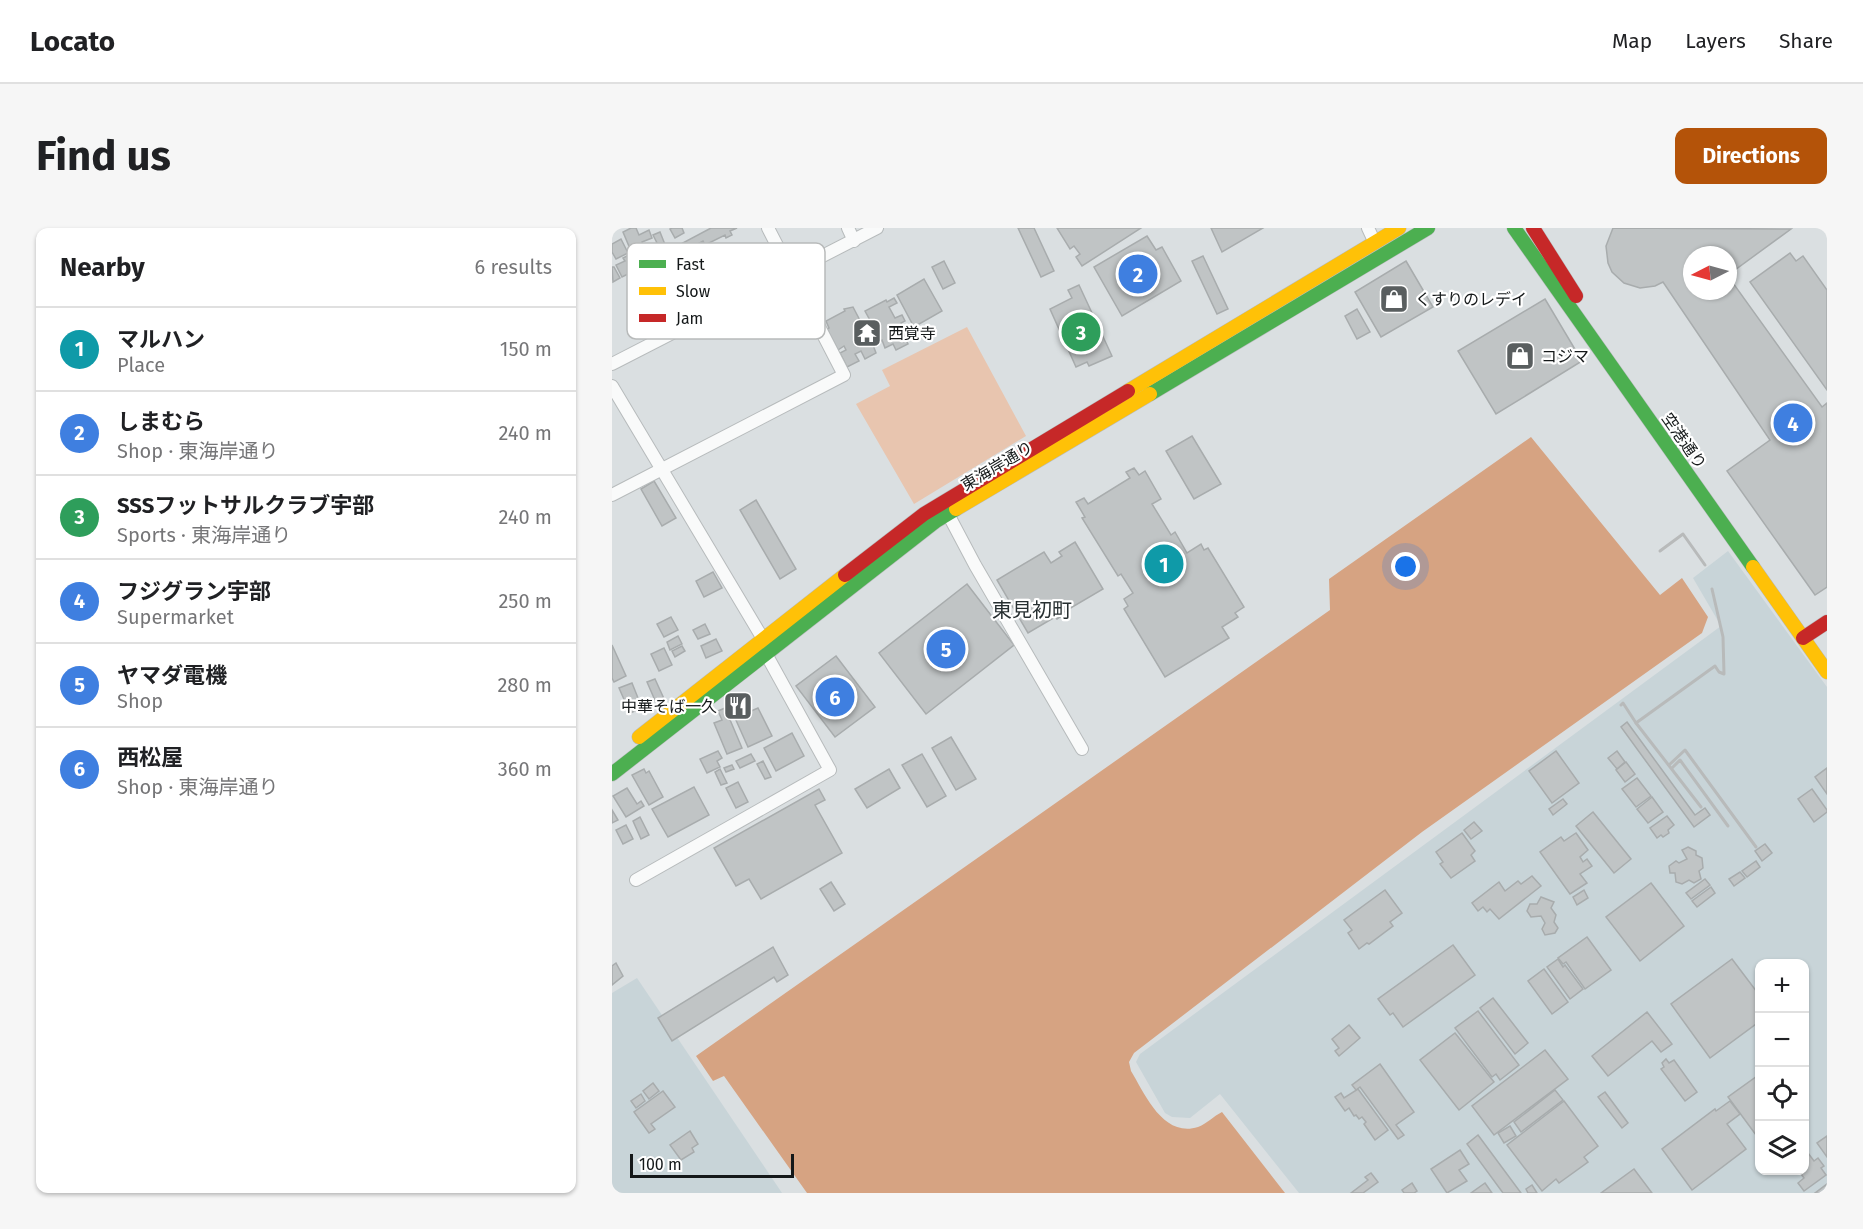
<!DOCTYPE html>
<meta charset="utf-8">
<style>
:root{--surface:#fff;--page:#f6f6f6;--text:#202124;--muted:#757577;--line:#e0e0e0;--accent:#b45309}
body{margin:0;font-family:"Fira Sans","Noto Sans JP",sans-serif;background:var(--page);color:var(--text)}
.controls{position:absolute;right:18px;bottom:18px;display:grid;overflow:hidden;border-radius:12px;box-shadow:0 2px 4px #0004}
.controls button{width:54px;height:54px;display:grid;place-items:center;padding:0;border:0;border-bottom:2px solid var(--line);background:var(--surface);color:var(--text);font:30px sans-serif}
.compass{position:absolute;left:1071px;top:18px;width:54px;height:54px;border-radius:50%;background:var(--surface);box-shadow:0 2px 4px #0004;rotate:264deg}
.scale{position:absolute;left:18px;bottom:15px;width:164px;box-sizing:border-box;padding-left:6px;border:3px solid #141819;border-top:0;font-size:16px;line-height:21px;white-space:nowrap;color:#141819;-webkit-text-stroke:4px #fff;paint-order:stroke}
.you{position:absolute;left:794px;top:339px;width:21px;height:21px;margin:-15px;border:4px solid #fff;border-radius:50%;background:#1a73e8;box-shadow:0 0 0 9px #1a73e833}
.badge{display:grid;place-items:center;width:39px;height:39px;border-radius:50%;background:var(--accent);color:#fff;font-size:20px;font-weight:700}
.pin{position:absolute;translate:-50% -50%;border:3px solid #fff;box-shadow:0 2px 6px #0006}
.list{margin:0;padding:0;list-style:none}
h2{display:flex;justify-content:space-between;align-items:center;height:78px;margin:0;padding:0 24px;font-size:26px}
h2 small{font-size:20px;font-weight:400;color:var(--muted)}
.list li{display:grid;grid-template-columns:39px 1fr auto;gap:18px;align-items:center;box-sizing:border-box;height:84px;padding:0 24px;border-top:2px solid var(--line)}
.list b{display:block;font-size:22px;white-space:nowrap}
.list p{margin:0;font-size:20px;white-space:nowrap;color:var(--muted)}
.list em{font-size:20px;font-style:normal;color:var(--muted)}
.icon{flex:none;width:33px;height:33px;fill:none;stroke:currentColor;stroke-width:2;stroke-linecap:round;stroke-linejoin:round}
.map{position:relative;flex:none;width:1215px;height:965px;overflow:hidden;border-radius:12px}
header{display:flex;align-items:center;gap:36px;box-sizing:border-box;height:84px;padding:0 30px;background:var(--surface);border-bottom:2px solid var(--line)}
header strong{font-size:28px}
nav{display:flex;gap:33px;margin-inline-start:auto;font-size:21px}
.intro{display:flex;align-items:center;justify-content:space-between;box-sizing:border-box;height:144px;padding:0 36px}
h1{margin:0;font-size:42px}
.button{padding:15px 27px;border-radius:12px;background:var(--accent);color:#fff;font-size:21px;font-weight:700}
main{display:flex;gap:36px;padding:0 36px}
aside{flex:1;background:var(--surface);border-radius:12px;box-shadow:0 2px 4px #0004}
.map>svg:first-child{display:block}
</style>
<header>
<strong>Locato</strong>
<nav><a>Map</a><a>Layers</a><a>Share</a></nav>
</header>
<div class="intro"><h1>Find us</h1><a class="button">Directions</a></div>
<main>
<aside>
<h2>Nearby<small>6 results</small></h2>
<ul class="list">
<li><span class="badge" style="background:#0f9aa8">1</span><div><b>マルハン</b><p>Place</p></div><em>150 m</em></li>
<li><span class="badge" style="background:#3f7fe0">2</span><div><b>しまむら</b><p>Shop · 東海岸通り</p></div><em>240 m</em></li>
<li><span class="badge" style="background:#2e9e5b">3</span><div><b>SSSフットサルクラブ宇部</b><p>Sports · 東海岸通り</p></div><em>240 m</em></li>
<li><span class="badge" style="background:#3f7fe0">4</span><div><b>フジグラン宇部</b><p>Supermarket</p></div><em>250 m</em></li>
<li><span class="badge" style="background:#3f7fe0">5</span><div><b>ヤマダ電機</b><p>Shop</p></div><em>280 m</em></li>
<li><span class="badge" style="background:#3f7fe0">6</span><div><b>西松屋</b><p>Shop · 東海岸通り</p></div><em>360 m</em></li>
</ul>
</aside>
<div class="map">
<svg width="1215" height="965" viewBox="0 0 1215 965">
<rect width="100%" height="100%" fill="#dadfe1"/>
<g fill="#c8d4d8" fill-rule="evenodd">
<path d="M1116 323 1215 459V965H687L608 866 578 890 560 889 553 885 524 834 528 826 1109 398 1081 350ZM1148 736H1192V942H1148Z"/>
<path d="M25 750 170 965H0V765Z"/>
</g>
<path fill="#e8c5af" d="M355 99 414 208 302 276 244 176 278 158 270 142Z"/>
<path fill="#d6a382" d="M919 209 1048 367 1070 350 1096 389 1090 405 810 604 522 825 517 834 519 843C533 866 551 910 586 899 594 896 602 888 610 884L673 965H195L112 848 101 853 84 828 718 382 717 351Z"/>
<g fill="#c0c4c5" stroke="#a8acad" stroke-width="1.5">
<path d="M19 0H24L27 7 37 2 40 10 30 14 31 18 19 23 11 4Z"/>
<path d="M60 0H70L72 5 63 10 58 1Z"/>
<path d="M99 0H125L118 3 120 7 114 10 113 7 93 17 91 13 80 19 89 36 92 34 94 38 90 40 96 51 98 49 105 61 103 62 108 73 97 79 91 68 99 64 93 53 85 57 65 18Z"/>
<path d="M406 0H422L442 43 429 49Z"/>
<path d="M445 0H529L470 38 464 29 468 26 462 18 458 21Z"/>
<path d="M599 0H651L610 24Z"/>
<path d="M1001 0 1179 1 1116 47V27H1080V63H1116V48L1210 179 1215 175V359L1203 367 1115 243 1158 212 1051 54 1043 58 1028 60 1012 55 1000 44 996 35 994 18Z"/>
<path d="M48 4 56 24 45 29 41 17 45 15 41 7Z"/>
<path d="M535 8 544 22 550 19 569 53 510 88 482 39Z"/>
<path d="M9 11 16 25 4 31 0 24V16Z"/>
<path d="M21 25 22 27 26 25 27 26 23 28 25 33 29 31 32 38 19 46 18 45 10 49 4 37 13 33 11 30Z"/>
<path d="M1178 25 1184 33 1191 28 1215 62V162L1138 54Z"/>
<path d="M591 28 616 81 605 86 580 33Z"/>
<path d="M332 33 343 55 331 61 320 39Z"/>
<path d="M794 33 821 79 769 109 743 64Z"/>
<path d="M0 39H2L8 50 1 54Z"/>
<path d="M312 51 330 83 302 99 285 67Z"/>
<path d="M467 57 500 128 477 138 475 134 464 139 438 81 460 70 456 62Z"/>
<path d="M282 70 285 75 277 79 283 90 290 87 293 93 289 95 294 104 291 105 296 116 284 122 281 116 273 120 270 112 261 117 264 125 253 131 249 123 243 126 247 133 235 139 228 125 234 122 232 118 226 122 215 101 217 100 214 93 233 83 232 81 241 79 252 100 260 96 253 83 274 72 275 74Z"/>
<path d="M933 71 970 133 884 186 846 123Z"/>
<path d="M745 81 758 104 745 111 733 88Z"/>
<path d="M580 208 609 256 582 271 554 223Z"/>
<path d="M522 240 527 247 533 243 549 271 540 276 559 307 563 304 575 325 589 316 592 322 596 320 632 379 623 385 626 389 610 399 617 410 553 449 512 381 516 378 512 371 521 365 509 346 506 348 470 290 473 289 464 274 472 270 476 276 518 250 514 244Z"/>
<path d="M42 253 64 290 50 298 29 261Z"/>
<path d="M144 272 184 341 168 351 128 282Z"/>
<path d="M463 314 491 361 450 385 451 387 445 391 443 389 416 405 385 352 432 324 439 335 450 328 447 324Z"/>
<path d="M101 344 110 360 92 369 84 353Z"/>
<path d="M355 356 402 417 314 486 267 425Z"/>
<path d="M59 389 66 402 52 409 45 396Z"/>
<path d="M93 396 98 406 86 411 81 402Z"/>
<path d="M66 408 70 416 58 422 55 414Z"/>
<path d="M104 411 110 423 94 430 89 418Z"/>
<path d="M0 417 14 448 2 454 0 450Z"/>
<path d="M70 418 73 423 63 429 60 423Z"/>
<path d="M52 420 60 437 47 443 39 426Z"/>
<path d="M224 428 263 479 223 509 184 458Z"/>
<path d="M43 451 53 473 45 477 35 454Z"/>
<path d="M20 455 30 480 18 485 7 460Z"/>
<path d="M131 469 135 480 121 486 116 476Z"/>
<path d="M113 480 130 520 115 526 102 495 110 492 106 483Z"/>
<path d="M146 480 160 508 136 519 123 490Z"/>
<path d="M1015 494 1083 587 1093 580 1098 587 1082 599 1009 499Z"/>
<path d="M180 505 192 528 164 543 152 520Z"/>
<path d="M339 509 364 551 344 562 320 520Z"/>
<path d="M106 523 110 530 105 533 108 539 95 545 88 531Z"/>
<path d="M944 523 967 555 940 575 917 543Z"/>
<path d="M1005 523 1013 534 1005 541 996 530Z"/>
<path d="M139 526 143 533 128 540 124 533Z"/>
<path d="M310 526 334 568 315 579 290 537Z"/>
<path d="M151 533 159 549 153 551 145 536Z"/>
<path d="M1014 534 1023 546 1013 554 1004 542Z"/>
<path d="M120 537 122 541 114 544 112 540Z"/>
<path d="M1215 540V566L1203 549Z"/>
<path d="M32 541 34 545 37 543 51 569 37 577 20 547Z"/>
<path d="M108 541 115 555 109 557 103 544Z"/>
<path d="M277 541 288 560 255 580 243 561Z"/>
<path d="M1025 550 1039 568 1024 579 1010 561Z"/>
<path d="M126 554 136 574 124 580 114 560Z"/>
<path d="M82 559 97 587 56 609 40 581Z"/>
<path d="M15 560 25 576 29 573 32 578 14 589 1 568Z"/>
<path d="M207 561 213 572 203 577 230 625 149 671 137 651 124 658 102 620Z"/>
<path d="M1200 561 1215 582V584L1202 594 1186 571Z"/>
<path d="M1040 569 1051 584 1036 595 1025 581Z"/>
<path d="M951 571 955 576 941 587 937 581Z"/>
<path d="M0 582 6 592 0 595Z"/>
<path d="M981 584 1019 631 1002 645 964 598Z"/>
<path d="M1055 588 1062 597 1056 602 1057 605 1051 609 1049 607 1045 610 1038 600Z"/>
<path d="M28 589 37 607 29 611 21 593Z"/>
<path d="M862 594 870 603 859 611 852 602Z"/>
<path d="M14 597 21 611 11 616 4 602Z"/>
<path d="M850 605 863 623 859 627 863 633 839 650 828 636 831 634 824 624Z"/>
<path d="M964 605 976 622 968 629 971 634 975 631 980 638 968 646 975 655 958 666 928 624 949 609 952 613Z"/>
<path d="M1153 616 1160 625 1150 633 1143 623Z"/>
<path d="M1076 619 1084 623V627L1090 630 1091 640 1087 643 1089 651 1082 655 1077 652 1070 656 1064 654 1063 645H1058L1057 638 1064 633 1067 635 1075 631 1070 622Z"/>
<path d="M1144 633 1148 639 1135 649 1130 643Z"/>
<path d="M1128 644 1133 650 1122 658 1117 651Z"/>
<path d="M920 648 929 658 887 691 878 681 875 684 871 679 866 683 860 675 887 654 893 663 906 653 909 656Z"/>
<path d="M1093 651 1098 657 1079 671 1074 665Z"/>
<path d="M219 654 233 676 222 683 208 661Z"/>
<path d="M1039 655 1072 698 1028 733 994 689Z"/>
<path d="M1099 659 1103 665 1085 679 1080 673Z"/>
<path d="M773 662 790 685 778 694 781 698 757 716 755 715 747 721 736 705 740 702 732 692Z"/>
<path d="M972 662 976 670 965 677 961 669Z"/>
<path d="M929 669 942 674 939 680 944 687 942 694 946 700 943 705 933 707 930 701 933 695 929 688 919 689 915 683 918 676H925Z"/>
<path d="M975 709 999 742 973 761 954 734 951 736 946 730Z"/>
<path d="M841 717 863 747 791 799 781 785 778 787 766 771Z"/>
<path d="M161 719 176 747 165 754 162 749 60 813 46 790Z"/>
<path d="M946 731 951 739 953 737 971 761 958 771 935 739Z"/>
<path d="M1120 731 1148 768V793L1098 830 1059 776Z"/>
<path d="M4 735 11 748 0 757V738Z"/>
<path d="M932 741 956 774 940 786 916 753Z"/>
<path d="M881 770 916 815 903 826 868 780Z"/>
<path d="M866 783 907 837 888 852 884 846 880 849 843 800Z"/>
<path d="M1035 784 1060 816 1049 824 1040 813 996 848 980 828Z"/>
<path d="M737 797 748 810 727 828 723 823 727 820 720 811Z"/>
<path d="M843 805 882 854 847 882 808 832Z"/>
<path d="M933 822 956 851 882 907 860 878Z"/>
<path d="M1054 831 1057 835 1062 832 1085 864 1073 873 1049 841 1052 839 1050 835Z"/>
<path d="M768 836 802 884 784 897 792 907 786 911 748 859 744 862 740 857Z"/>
<path d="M1148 846V910L1147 911 1116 869Z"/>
<path d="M41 855 47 863 37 871 31 863Z"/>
<path d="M746 861 776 902 763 912 752 896 754 894 750 889 747 891 744 887 742 888 737 880 733 883 723 869 729 865 732 870Z"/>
<path d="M943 862 951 872 909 904 902 894Z"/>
<path d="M51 863 63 879 39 896 43 901 37 905 22 884Z"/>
<path d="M993 864 1016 895 1010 900 986 869Z"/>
<path d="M29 866 33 873 24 880 19 873Z"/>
<path d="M952 873 986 918 972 929 976 934 947 955 944 951 930 963 895 917Z"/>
<path d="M1118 873 1128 886 1115 896 1134 921 1080 962 1050 921 1103 881 1104 883Z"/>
<path d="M898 898 904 908 892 915 886 905Z"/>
<path d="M78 903 86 916 80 920 82 924 69 932 58 917Z"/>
<path d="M866 907 909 965H891L855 916Z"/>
<path d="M1215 908V929L1205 915Z"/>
<path d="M1193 921 1202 933 1206 930 1212 938 1209 940 1214 947 1192 963 1186 955 1192 950 1186 942H1192Z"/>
<path d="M848 922 857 936 847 942 855 953 835 965 819 941Z"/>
<path d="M1022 941 1040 965H989Z"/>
<path d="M759 945 766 954 751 965H739L756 952 753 949Z"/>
<path d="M800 955 805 963 802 965H792L790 962Z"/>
<path d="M873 955 880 965H859Z"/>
<path d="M1215 956V965H1203Z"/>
<path d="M920 957 925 965H916L914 961Z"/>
</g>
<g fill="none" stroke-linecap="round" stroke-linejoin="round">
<g stroke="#b7bbbc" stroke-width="14">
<g id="street">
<path d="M236 0 242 13"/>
<path d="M756 0 763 15"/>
<path d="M0 136 265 0"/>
<path d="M0 158 151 411 154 426 218 542 24 652"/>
<path d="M0 267 232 147 156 0"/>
<path d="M336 286 363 337 470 521"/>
</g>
</g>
<g stroke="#b7bbbc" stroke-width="15">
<g id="fast">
<path d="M902 0 1141 339"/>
<path d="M538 166 816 0"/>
<path d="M0 546 324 293 344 281"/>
</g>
</g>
<g stroke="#b7bbbc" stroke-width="15">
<g id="slow">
<path d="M516 163 787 0"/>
<path d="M344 281 538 166"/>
<path d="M1141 339 1215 444"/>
<path d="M27 509 233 347"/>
</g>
</g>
<g stroke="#b7bbbc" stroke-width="15">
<g id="jam">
<path d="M921 0 964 68"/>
<path d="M233 347 312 286 516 163"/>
<path d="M1191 410 1215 394"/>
</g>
</g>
<use href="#street" stroke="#f9fafa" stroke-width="12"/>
<use href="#fast" stroke="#4caf50" stroke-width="14"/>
<use href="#slow" stroke="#ffc107" stroke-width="14"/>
<use href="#jam" stroke="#c62828" stroke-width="14"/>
<g stroke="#b8baba" stroke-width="3">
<path d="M1048 323 1071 306 1093 337"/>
<path d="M1009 477 1011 475 1024 495 1089 579"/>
<path d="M1024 495 1103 438 1107 444 1112 446 1111 409 1100 361"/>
<path d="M1057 537 1073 522 1144 619"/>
<path d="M1060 540 1068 532 1116 598"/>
</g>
</g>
<defs>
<g id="shop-square" transform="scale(1.5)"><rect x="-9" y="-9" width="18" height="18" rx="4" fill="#595e5f" stroke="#fff"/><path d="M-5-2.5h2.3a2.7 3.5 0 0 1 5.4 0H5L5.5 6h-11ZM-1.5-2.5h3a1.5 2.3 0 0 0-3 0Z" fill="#fff"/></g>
<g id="temple-square" transform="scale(1.5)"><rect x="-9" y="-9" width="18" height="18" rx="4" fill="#595e5f" stroke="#fff"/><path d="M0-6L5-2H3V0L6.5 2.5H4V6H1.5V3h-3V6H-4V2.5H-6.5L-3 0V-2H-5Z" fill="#fff"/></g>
<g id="restaurant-square" transform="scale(1.5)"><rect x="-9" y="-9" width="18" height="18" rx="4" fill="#595e5f" stroke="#fff"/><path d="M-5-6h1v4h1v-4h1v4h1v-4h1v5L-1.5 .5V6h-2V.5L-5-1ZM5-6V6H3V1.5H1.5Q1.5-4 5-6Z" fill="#fff"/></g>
</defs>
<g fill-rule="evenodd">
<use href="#shop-square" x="782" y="71"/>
<use href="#temple-square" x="255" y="105"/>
<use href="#shop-square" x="908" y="128"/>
<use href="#restaurant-square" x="126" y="478"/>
</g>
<g text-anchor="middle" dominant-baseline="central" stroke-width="4.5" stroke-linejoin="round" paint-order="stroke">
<g font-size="16" fill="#141819" stroke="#fff" text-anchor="start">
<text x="803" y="71">くすりのレデイ</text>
<text x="276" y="105">西覚寺</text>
<text x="929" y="128">コジマ</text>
<text x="105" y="478" text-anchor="end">中華そば一久</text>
</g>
<g font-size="16" fill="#141819" stroke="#fff">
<text transform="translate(1072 213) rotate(55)">空港通り</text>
<text transform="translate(385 238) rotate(-31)">東海岸通り</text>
</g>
<g font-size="20" fill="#272f31" stroke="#fff">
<text x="420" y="382">東見初町</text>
</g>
</g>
<rect x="15" y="15" width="198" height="96" rx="9" fill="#fff" stroke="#b8baba" stroke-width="1.5"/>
<rect x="27" y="32" width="27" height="8" fill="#4caf50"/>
<rect x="27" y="59" width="27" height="8" fill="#ffc107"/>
<rect x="27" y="86" width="27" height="8" fill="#c62828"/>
<g font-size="16" fill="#141819">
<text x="64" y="42">Fast</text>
<text x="64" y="69">Slow</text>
<text x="64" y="96">Jam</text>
</g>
</svg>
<div class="controls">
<button>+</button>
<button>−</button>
<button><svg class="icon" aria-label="locate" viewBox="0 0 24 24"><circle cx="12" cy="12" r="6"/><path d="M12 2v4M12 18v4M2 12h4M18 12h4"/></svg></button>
<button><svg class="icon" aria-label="layers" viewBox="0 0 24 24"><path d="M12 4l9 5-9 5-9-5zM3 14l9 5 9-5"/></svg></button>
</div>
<svg class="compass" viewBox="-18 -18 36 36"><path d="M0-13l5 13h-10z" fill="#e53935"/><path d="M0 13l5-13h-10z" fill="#757577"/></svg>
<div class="scale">100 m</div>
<div class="you"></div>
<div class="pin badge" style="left:552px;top:336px;background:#0f9aa8">1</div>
<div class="pin badge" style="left:526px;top:46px;background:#3f7fe0">2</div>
<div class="pin badge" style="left:469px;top:104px;background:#2e9e5b">3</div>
<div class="pin badge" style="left:1181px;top:195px;background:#3f7fe0">4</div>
<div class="pin badge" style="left:334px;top:421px;background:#3f7fe0">5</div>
<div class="pin badge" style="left:223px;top:469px;background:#3f7fe0">6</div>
</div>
</main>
